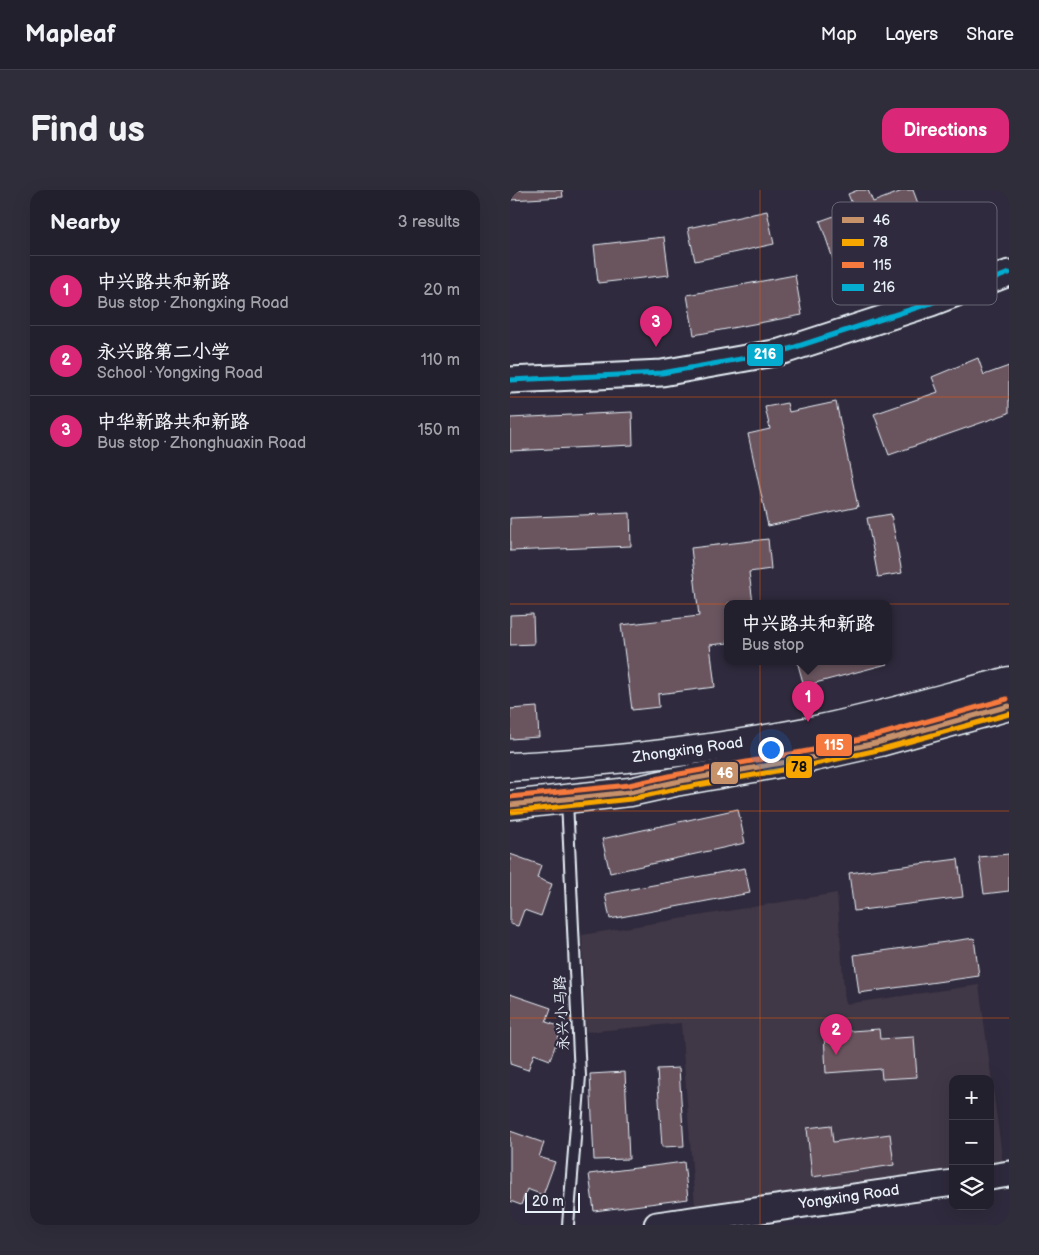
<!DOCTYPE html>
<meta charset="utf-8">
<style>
:root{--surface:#23202e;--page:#2f2d3a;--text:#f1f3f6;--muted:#a3a3aa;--line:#403e4a;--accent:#db2777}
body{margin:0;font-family:"Balsamiq Sans","LXGW WenKai TC",sans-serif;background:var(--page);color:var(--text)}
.controls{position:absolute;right:15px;bottom:15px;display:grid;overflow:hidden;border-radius:10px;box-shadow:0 5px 20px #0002}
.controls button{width:45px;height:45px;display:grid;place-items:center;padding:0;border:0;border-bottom:1px solid var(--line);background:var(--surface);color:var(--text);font:25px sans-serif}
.scale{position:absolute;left:15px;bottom:12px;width:55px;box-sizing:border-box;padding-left:5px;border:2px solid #e8f1f8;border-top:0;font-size:14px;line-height:18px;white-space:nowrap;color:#e8f1f8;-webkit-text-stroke:4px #2f2a3d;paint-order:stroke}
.you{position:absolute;left:260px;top:559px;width:18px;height:18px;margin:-12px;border:4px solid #fff;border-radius:50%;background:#1a73e8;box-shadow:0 0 0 8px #1a73e833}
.badge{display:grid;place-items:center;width:32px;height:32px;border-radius:50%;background:var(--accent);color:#fff;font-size:16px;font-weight:700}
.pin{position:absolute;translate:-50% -41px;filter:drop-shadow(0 1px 2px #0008)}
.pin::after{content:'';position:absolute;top:26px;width:18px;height:15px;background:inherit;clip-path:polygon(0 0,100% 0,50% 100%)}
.popup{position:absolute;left:214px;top:410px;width:168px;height:65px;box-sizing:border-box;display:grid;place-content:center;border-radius:10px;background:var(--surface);filter:drop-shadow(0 1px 4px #0005);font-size:16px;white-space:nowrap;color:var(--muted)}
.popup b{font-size:19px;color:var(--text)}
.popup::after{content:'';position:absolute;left:50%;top:100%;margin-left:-10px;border:10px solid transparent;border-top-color:var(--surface)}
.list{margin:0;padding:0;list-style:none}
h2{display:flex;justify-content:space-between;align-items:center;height:65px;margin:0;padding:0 20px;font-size:21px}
h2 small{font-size:16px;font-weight:400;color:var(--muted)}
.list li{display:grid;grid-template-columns:32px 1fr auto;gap:15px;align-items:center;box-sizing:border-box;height:70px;padding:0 20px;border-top:1px solid var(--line)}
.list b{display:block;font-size:19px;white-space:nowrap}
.list p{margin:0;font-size:16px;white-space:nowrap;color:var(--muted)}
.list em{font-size:16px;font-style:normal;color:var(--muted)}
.icon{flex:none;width:28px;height:28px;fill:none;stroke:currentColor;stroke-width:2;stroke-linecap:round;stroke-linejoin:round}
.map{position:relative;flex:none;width:499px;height:1035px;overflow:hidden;border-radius:15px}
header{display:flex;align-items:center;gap:30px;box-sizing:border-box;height:70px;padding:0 25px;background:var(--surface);border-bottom:1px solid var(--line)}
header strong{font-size:24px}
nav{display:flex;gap:28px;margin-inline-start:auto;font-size:18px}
.intro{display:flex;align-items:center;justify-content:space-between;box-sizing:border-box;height:120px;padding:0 30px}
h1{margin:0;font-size:35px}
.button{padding:12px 22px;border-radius:15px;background:var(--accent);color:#fff;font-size:18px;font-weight:700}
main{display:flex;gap:30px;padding:0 30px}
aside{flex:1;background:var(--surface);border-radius:15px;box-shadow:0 5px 20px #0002}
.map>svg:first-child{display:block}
</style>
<header>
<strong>Mapleaf</strong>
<nav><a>Map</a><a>Layers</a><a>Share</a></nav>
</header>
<div class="intro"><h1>Find us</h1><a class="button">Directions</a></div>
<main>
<aside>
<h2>Nearby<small>3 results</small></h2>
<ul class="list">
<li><span class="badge">1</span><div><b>中兴路共和新路</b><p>Bus stop · Zhongxing Road</p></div><em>20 m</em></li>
<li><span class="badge">2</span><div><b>永兴路第二小学</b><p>School · Yongxing Road</p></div><em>110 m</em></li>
<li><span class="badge">3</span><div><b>中华新路共和新路</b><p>Bus stop · Zhonghuaxin Road</p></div><em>150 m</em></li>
</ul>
</aside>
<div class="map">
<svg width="499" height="1035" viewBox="0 0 499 1035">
<rect width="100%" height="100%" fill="#2f2a3d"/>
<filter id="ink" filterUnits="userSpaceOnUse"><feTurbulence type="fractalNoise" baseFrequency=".02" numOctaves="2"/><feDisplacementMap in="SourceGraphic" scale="10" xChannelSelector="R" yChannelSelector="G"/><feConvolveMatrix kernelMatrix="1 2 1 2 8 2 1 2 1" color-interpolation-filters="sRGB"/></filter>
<g filter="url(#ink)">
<path fill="#413747" d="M327 703 335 814 469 795 493 973 480 975V889H443V980L185 1017 171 833 76 842 72 745Z"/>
<g fill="#6b545f" stroke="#e8f1f8">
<path d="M0 0H52L53 7 0 10Z"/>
<path d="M348 0H358L363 12 395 0H403L416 35 323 69 310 31 344 19 338 4Z"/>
<path d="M257 21 264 54 185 71 178 38Z"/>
<path d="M154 47 159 85 88 93 84 55Z"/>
<path d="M285 85 292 125 184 145 177 105Z"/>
<path d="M468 168 474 185 499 176V223L379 265 364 224 428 202 422 187Z"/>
<path d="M326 212 348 317 258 336 238 244 260 239 255 217 277 213 279 222Z"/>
<path d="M122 222 123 255 0 261V228Z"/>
<path d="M120 323 121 356 0 361V328Z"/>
<path d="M381 324 392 383 368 387 357 328Z"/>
<path d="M258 349 261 379 239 382 243 413H218V453L200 455 205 497 148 504 149 517 122 520 111 435 189 426 181 358Z"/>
<path d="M23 424 24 454 0 455V425Z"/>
<path d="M287 471H376L377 474 294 496Z"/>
<path d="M27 517 29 547 0 549V519Z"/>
<path d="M228 619 235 653 100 683 92 649Z"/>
<path d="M0 664 31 675 27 688 42 694 31 726 14 720 8 736 0 734Z"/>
<path d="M499 664V701L474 704 469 667Z"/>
<path d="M448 669 453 707 344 721 339 683Z"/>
<path d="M235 678 240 703 100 729 95 704Z"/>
<path d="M464 748 469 786 349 803 344 765Z"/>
<path d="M0 804 41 818 36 832 52 837 40 870 24 864 18 880 0 874Z"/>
<path d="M369 839 370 849 404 847 407 887 372 889 371 879 316 883 314 843Z"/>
<path d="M169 878 174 956 152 957 147 879Z"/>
<path d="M115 882 119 969 84 970 80 884Z"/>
<path d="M321 935 323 952 380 944 384 975 302 987 297 938Z"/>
<path d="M0 941 34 953 29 967 45 972 33 1005 17 999 11 1015 0 1011Z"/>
<path d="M174 972 178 1009 84 1021 79 984Z"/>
</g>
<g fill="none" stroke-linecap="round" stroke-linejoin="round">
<g stroke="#e8f1f8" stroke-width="14">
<path id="service" d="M57 611 70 886 58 1035"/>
</g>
<g stroke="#e8f1f8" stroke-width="29">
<g id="tertiary">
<path d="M0 190 152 183 270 162 421 113 499 83"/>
<path d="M480 987 499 984"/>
<path d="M147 1035 443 993"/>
</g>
</g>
<g stroke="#e8f1f8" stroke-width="31">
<g id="secondary">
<path d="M0 577C101 572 201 560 301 541 367 528 433 508 499 491"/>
<path d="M0 615 120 602 165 592 304 567 370 552 499 516"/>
</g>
</g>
<use href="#service" stroke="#2f2a3d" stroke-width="10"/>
<use href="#tertiary" stroke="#2f2a3d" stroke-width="25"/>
<use href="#secondary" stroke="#2f2a3d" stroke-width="28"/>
<g stroke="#2f2a3d" stroke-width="9">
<path id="bus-1" d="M0 615 120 602 165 592 304 567 370 552 499 516"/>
</g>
<g stroke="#2f2a3d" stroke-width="9">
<path id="bus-2" d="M1 622 121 609 166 599 305 574 372 559 499 524"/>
</g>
<g stroke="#2f2a3d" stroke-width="9">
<path id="bus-3" d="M0 607 119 595 164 585 303 560 368 545 497 509"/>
</g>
<g stroke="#2f2a3d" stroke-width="9">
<path id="bus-4" d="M0 190 152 183 270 162 421 113 499 83"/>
</g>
<use href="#bus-1" stroke="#c7916a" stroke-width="5"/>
<use href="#bus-2" stroke="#f7a600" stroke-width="5"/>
<use href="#bus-3" stroke="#f6793e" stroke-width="5"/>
<use href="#bus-4" stroke="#06acd0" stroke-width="5"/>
</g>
</g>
<path fill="none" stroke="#e8590c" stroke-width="1" stroke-opacity="0.55" d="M250 0V1035M0 207H499M0 414H499M0 621H499M0 828H499"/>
<g text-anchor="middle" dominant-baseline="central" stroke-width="4.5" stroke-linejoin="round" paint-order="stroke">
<g font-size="15" fill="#e8f1f8" stroke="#2f2a3d">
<text transform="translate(178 560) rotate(-8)">Zhongxing Road</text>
<text transform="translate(52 823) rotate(-93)">永兴小马路</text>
<text transform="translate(339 1007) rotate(-8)">Yongxing Road</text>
</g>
</g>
<rect x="322" y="12" width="165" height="103" rx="8" fill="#2f2a3d" stroke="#666675" stroke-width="1"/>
<rect x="332" y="27" width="22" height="6" fill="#c7916a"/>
<rect x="332" y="49" width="22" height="7" fill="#f7a600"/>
<rect x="332" y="72" width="22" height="6" fill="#f6793e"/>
<rect x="332" y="94" width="22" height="7" fill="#06acd0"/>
<g font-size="14" fill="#e8f1f8">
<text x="363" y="35">46</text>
<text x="363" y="57">78</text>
<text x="363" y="80">115</text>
<text x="363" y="102">216</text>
</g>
<g stroke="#2f2a3d" stroke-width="2">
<rect x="236" y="153" width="38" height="24" rx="5" fill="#06acd0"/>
<rect x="305" y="543" width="38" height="24" rx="5" fill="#f6793e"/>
<rect x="275" y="565" width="28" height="24" rx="5" fill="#f7a600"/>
<rect x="200" y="571" width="29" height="24" rx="5" fill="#c7916a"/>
</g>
<g font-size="14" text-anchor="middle" font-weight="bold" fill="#fff">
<text x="255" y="169">216</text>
<text x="324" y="560">115</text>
<text x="215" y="588">46</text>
</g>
<g font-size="14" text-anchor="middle" font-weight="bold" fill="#111">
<text x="289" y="582">78</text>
</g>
</svg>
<div class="controls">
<button>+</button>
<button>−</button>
<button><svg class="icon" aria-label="layers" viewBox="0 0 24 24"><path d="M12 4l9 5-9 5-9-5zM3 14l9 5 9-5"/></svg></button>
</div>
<div class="scale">20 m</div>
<div class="you"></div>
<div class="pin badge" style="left:298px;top:532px">1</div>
<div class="popup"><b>中兴路共和新路</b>Bus stop</div>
<div class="pin badge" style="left:326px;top:865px">2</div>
<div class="pin badge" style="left:146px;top:157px">3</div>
</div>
</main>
